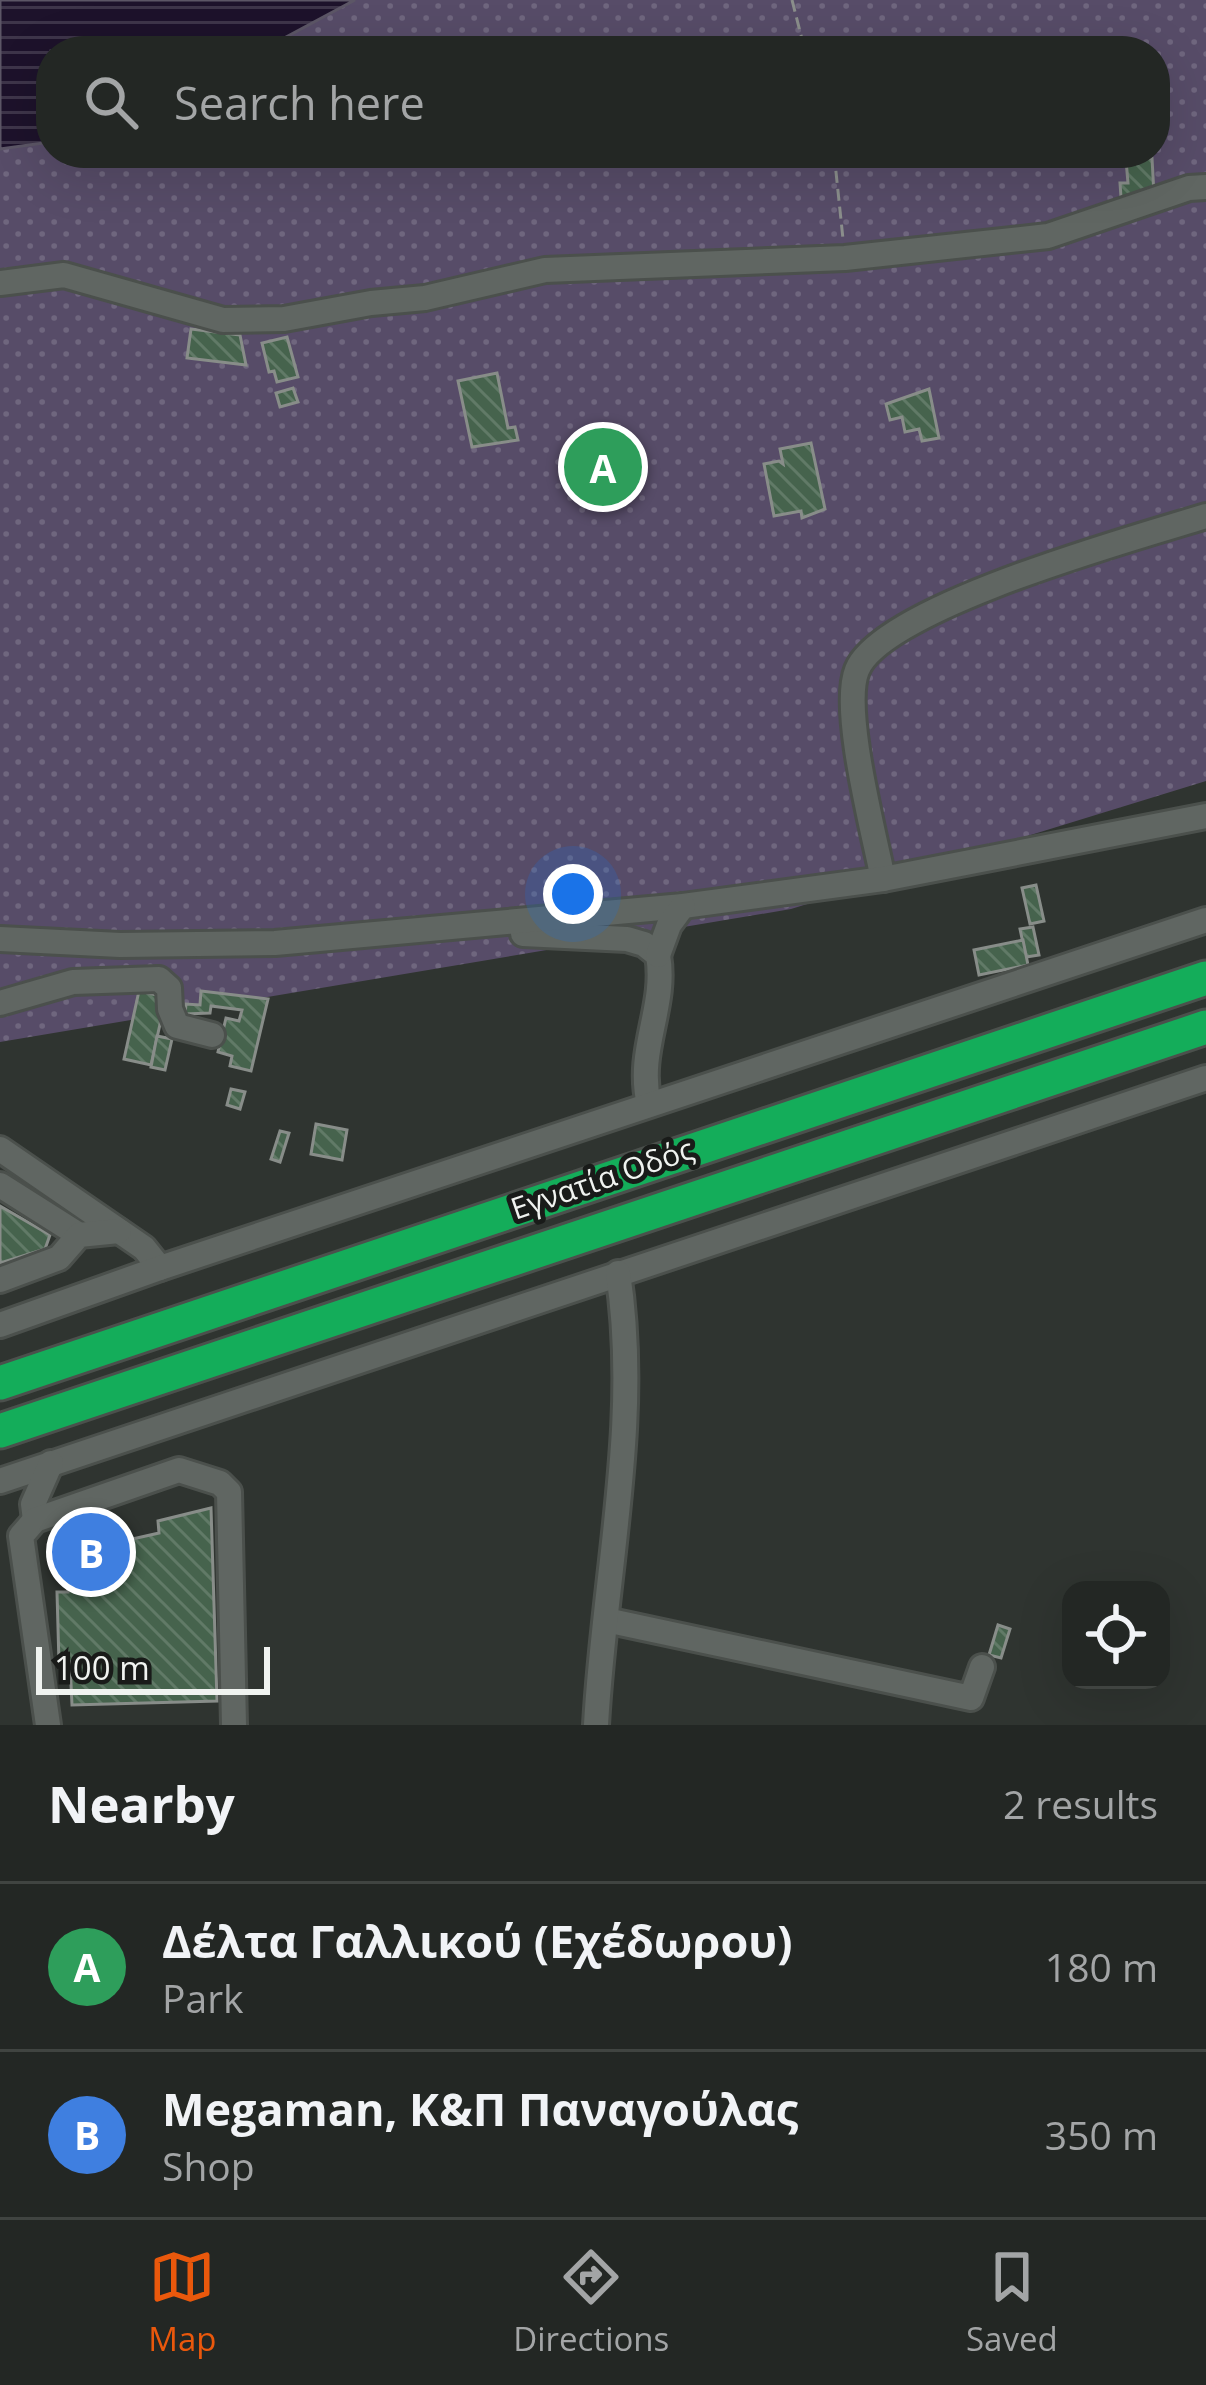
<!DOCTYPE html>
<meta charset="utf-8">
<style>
:root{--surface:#232724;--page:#2f3331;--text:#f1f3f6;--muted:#a3a5a6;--line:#404441;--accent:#ea580c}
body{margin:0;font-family:"Open Sans",sans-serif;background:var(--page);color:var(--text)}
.controls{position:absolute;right:36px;bottom:36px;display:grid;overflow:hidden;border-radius:24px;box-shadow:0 12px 48px #0002}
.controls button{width:108px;height:108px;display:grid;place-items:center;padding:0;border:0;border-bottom:3px solid var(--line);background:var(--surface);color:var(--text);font:60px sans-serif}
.scale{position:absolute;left:36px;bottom:30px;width:234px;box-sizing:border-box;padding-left:12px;border:6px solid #f0f3f0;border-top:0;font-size:33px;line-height:42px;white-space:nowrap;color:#f0f3f0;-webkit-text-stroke:9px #191b19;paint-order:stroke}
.you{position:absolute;left:573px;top:894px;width:42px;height:42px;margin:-30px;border:9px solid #fff;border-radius:50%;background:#1a73e8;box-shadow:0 0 0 18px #1a73e833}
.badge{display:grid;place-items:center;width:78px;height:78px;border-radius:50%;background:var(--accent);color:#fff;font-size:39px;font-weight:700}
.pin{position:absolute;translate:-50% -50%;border:6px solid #fff;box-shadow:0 3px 12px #0006}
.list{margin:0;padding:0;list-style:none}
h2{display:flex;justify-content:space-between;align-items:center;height:156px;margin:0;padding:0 48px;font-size:51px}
h2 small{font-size:39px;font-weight:400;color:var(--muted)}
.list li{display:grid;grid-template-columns:78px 1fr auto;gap:36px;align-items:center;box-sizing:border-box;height:168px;padding:0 48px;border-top:3px solid var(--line)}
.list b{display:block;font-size:45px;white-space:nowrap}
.list p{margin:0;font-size:39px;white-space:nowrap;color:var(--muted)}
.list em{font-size:39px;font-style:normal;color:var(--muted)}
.icon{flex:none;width:66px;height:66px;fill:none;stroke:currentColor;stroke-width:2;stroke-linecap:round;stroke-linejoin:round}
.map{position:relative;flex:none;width:1206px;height:1725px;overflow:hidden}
.search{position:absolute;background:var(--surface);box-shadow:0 12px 48px #0002;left:36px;right:36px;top:36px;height:132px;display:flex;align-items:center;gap:30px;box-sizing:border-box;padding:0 42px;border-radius:48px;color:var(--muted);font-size:45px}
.sheet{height:492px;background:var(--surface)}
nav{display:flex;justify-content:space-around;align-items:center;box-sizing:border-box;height:168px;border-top:3px solid var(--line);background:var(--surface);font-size:33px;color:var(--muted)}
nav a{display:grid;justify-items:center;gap:6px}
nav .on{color:var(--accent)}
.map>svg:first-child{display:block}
</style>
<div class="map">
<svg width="1206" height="1725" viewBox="0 0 1206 1725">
<defs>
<pattern id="grass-dots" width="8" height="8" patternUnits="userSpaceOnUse" patternTransform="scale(3)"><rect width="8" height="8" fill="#574c68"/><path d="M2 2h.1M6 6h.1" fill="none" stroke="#6f667e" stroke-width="1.8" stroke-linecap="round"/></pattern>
<pattern id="water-rules" width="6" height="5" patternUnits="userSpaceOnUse" patternTransform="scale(3)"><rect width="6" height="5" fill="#1d122b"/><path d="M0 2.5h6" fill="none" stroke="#3e354a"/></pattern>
<pattern id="building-back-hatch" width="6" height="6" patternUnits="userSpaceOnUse" patternTransform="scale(3)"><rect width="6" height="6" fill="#46634d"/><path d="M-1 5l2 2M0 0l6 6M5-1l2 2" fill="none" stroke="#617a67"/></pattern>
</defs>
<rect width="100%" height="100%" fill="#2f3430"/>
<path fill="url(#grass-dots)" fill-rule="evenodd" d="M0 0H1206V781L791 909 0 1042ZM51 51H1155V153H51Z"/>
<path fill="url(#water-rules)" stroke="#5c5666" stroke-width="3" d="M0 0H355L260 51H51V142L0 149Z"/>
<g fill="url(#building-back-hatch)" stroke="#888d89" stroke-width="3">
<path d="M1152 158 1154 195 1121 197 1120 183H1128L1126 160Z"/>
<path d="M191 329 240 335 246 365 187 358Z"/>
<path d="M287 337 298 377 277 382 274 371 269 372 262 343Z"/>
<path d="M497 373 508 428 515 427 518 440 472 447 458 381Z"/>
<path d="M293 388 298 402 280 407 276 393Z"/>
<path d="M929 389 939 438 922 441 919 429 905 432 902 417 890 420 886 404Z"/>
<path d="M811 443 825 509 802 518 801 511 774 516 764 464 779 461 783 464 780 449Z"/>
<path d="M1036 885 1044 921 1030 924 1022 888Z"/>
<path d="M1033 927 1039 955 1026 957 1020 929Z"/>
<path d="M1023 940 1028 965 979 975 974 950Z"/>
<path d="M139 991 166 997 151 1065 124 1059Z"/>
<path d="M201 991 268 999 251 1071 230 1066 232 1056 218 1052 226 1018 239 1021 242 1010 211 1006 210 1013 185 1014 186 1004 200 1005Z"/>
<path d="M157 1036 172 1039 165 1070 151 1067Z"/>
<path d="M231 1089 245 1092 240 1109 227 1105Z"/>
<path d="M316 1124 347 1130 342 1160 311 1154Z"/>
<path d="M280 1131 289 1133 280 1162 271 1159Z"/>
<path d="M0 1206 50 1235 45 1249 0 1263Z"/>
<path d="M211 1508 217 1701 72 1705 70 1662 59 1663 57 1592H68L66 1542 128 1540 159 1533 158 1521Z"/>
<path d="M998 1625 1010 1629 1001 1658 989 1655Z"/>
</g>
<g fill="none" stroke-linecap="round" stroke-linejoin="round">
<g stroke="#4b504c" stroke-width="30">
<g id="minor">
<path d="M0 283 64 275 223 320 284 319 371 303 425 298 545 270 845 258 1048 236 1189 188 1206 187"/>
<path d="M883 879C874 833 841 709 857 670 882 607 1138 537 1206 516"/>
<path d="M523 934 627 939 644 944 658 955C667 1007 636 1050 649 1104"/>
<path d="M0 939 120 945 275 943 683 906 883 879 1206 816"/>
<path d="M658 955 669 925 683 906"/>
<path d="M0 1003 73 982 159 979 169 988 170 1009 177 1026 212 1035"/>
<path d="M0 1149 144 1248 160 1268"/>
<path d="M0 1185 79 1235"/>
<path d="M0 1280 59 1258 79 1235 119 1231"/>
<path d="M0 1325 160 1268 1206 920"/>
<path d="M0 1481 1206 1078"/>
<path d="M35 1520 33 1504 51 1463"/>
<path d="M606 1620 971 1698 982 1667"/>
<path d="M48 1725 21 1536 35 1520 179 1470 220 1483 229 1492 234 1725"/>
<path d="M596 1725C604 1576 641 1422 618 1273"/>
</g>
</g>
<g stroke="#4b504c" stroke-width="39">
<g id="highway">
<path d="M0 1383 1206 978"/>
<path d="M0 1431 1206 1027"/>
</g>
</g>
<g stroke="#8a8e8b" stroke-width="3" stroke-dasharray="12 6" stroke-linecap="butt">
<path d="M792 0 805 51"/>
<path d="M834 153 843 239"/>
</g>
<use href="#minor" stroke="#606662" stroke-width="24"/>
<use href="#highway" stroke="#14ad5a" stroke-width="33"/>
</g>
<g text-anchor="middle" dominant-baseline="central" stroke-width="10" stroke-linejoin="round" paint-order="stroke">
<g font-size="30" fill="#f0f3f0" stroke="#191b19">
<text transform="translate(602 1178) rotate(-19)">Εγνατία Οδός</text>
</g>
</g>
</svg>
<div class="controls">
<button><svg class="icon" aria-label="locate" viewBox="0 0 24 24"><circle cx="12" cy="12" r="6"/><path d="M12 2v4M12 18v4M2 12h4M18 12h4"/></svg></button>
</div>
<div class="scale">100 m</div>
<div class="you"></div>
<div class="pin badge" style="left:603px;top:467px;background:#2e9e5b">A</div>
<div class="pin badge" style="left:91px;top:1552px;background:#3f7fe0">B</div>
<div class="search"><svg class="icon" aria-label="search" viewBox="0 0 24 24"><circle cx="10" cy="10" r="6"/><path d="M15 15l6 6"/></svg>Search here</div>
</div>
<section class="sheet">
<h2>Nearby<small>2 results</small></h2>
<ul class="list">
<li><span class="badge" style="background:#2e9e5b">A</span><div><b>Δέλτα Γαλλικού (Εχέδωρου)</b><p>Park</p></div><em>180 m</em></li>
<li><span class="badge" style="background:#3f7fe0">B</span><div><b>Megaman, Κ&amp;Π Παναγούλας</b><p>Shop</p></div><em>350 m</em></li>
</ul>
</section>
<nav>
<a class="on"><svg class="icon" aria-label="map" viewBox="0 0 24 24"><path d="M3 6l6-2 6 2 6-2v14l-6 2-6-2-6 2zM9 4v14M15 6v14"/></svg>Map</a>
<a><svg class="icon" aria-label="directions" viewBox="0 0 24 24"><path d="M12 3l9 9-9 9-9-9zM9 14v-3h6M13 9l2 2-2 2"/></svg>Directions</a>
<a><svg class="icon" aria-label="saved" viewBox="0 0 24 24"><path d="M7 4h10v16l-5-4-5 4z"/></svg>Saved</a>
</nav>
